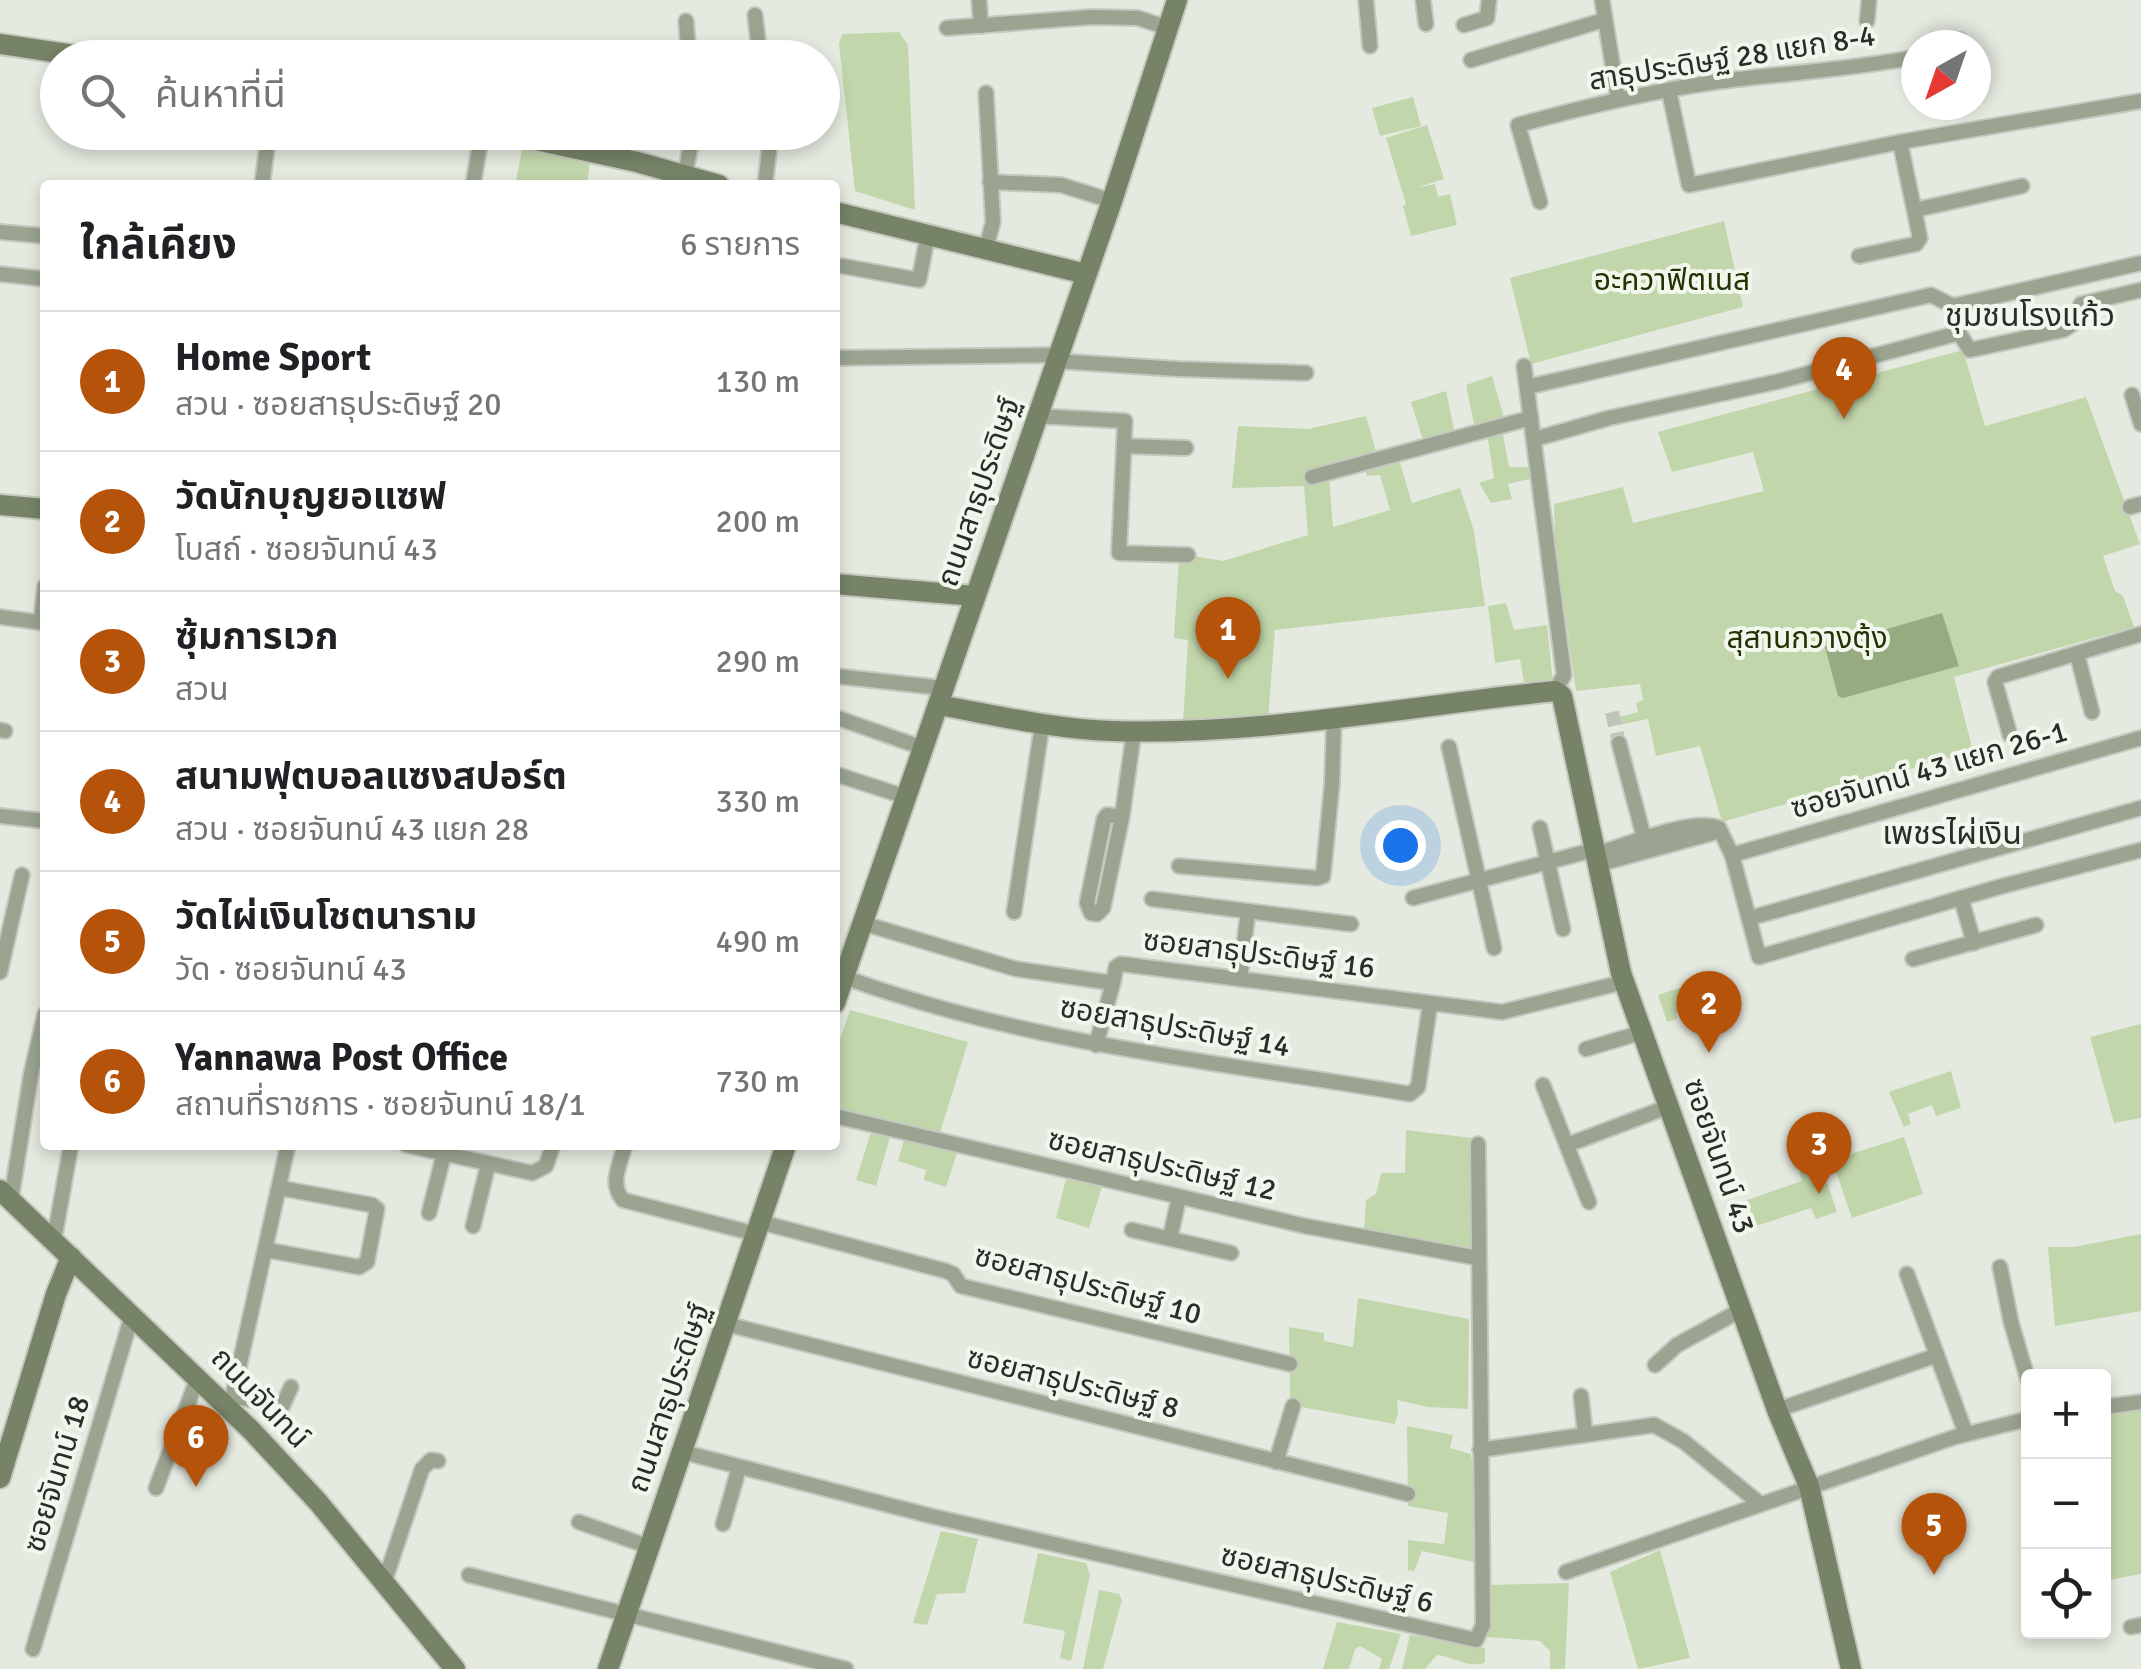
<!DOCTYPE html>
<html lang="th">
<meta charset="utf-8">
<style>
:root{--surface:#fff;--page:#f6f6f6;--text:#202124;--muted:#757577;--line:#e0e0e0;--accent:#b45309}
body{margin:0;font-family:Signika,"Noto Sans Thai",sans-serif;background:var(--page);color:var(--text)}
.controls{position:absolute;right:30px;bottom:30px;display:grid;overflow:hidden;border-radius:10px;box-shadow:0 5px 15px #0003}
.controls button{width:90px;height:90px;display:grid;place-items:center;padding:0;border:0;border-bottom:2px solid var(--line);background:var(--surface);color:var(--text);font:50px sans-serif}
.compass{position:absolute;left:1901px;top:30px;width:90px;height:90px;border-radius:50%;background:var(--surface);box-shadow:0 5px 15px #0003;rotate:220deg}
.you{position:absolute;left:1400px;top:845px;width:35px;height:35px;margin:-25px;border:8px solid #fff;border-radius:50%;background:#1a73e8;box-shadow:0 0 0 15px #1a73e833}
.badge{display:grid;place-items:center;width:65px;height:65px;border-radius:50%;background:var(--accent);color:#fff;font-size:32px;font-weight:700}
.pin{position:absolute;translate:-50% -82px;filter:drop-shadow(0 2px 5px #0008)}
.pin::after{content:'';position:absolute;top:52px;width:35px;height:30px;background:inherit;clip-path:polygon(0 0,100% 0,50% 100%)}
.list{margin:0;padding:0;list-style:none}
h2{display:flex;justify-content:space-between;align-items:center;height:130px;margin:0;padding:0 40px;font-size:42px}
h2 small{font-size:32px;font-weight:400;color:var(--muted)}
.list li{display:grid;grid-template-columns:65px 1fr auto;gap:30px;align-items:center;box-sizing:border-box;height:140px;padding:0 40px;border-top:2px solid var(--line)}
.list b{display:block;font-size:38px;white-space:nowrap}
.list p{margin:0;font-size:32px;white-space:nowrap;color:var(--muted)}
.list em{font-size:32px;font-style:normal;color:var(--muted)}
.icon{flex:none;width:55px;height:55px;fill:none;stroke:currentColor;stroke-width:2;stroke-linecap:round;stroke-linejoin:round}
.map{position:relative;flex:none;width:2141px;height:1669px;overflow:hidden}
.search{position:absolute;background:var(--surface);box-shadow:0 5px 15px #0003;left:40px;top:40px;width:800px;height:110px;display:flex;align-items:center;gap:25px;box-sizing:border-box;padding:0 35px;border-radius:55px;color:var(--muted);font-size:38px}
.panel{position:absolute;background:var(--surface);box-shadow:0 5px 15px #0003;left:40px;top:180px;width:800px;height:970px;border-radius:10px}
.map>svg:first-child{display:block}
</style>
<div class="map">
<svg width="2141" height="1669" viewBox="0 0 2141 1669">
<rect width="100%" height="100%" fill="#e5eae0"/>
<g fill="#c2d6ab">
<path d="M899 32 908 45 915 210 855 191 839 44 842 34Z"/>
<path d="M1413 97 1421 126 1380 136 1372 108Z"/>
<path d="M1427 125 1444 179 1416 188 1435 184 1438 197 1450 194 1457 225 1411 236 1403 206 1406 204 1386 138Z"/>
<path d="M523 145 590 160 587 185H515Z"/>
<path d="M1724 221 1743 307 1531 364 1510 278Z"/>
<path d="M1963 350 1985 426 2086 397 2140 544 2103 556 2115 591 2123 596 2134 627 1954 677 1973 751 1722 822 1700 746 1656 756 1648 719 1618 725 1616 718 1638 712 1636 703 1643 700 1640 684 1576 691 1555 542 1554 504 1623 487 1633 523 1764 491 1753 452 1672 472 1658 432Z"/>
<path d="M1492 376 1505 421 1475 429 1466 385Z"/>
<path d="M1446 391 1455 434 1424 443 1411 402Z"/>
<path d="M1366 416 1377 455 1329 476 1333 527 1390 510 1380 475 1367 476 1364 466 1398 456 1412 503 1460 488 1474 531 1485 606 1275 630 1268 719 1183 722 1188 640 1174 638 1179 557 1188 555 1223 561 1308 535 1304 486 1232 488 1238 426 1308 429Z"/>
<path d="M1502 430 1509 467H1531L1533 478 1508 484 1512 499 1491 503 1479 483 1494 478 1487 434Z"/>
<path d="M1506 603 1514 630 1547 625 1553 683 1525 688 1520 659 1495 663 1488 606Z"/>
<path d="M1719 975 1727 1001 1724 1002 1721 998 1676 1013 1677 1019 1667 1022 1658 995Z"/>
<path d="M850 1010 968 1042 939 1136 835 1108V1054Z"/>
<path d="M2141 1024V1118L2114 1123 2090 1037Z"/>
<path d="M1951 1071 1961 1108 1936 1116 1932 1105 1908 1114 1911 1124 1904 1127 1889 1092Z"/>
<path d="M1406 1130 1472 1138 1470 1248 1364 1230 1366 1200 1376 1194 1381 1173H1405Z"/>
<path d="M871 1132 890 1137 876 1186 856 1180Z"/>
<path d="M1904 1137 1923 1194 1852 1218 1832 1160Z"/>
<path d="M904 1140 957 1153 946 1187 924 1180 926 1170 898 1161Z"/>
<path d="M1821 1164 1837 1212 1816 1219 1811 1208 1756 1226 1747 1200 1802 1181 1799 1172Z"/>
<path d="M1066 1179 1102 1187 1089 1228 1056 1218Z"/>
<path d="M2141 1234V1311L2055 1326 2048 1247H2074Z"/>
<path d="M1358 1298 1469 1319 1468 1409 1428 1407 1397 1400 1398 1413 1395 1424 1290 1405 1289 1327 1324 1333V1341L1353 1347Z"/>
<path d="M2141 1408V1574L2104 1581V1414Z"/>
<path d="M1407 1426 1453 1435 1450 1448 1471 1454 1477 1498 1478 1563 1422 1551 1414 1571 1408 1570V1540L1444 1544 1448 1513 1408 1506Z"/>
<path d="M941 1531 978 1539 965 1593 937 1594 927 1625 913 1623Z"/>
<path d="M1660 1550 1690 1658 1638 1669 1610 1572Z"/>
<path d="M1038 1553 1086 1563 1090 1575 1071 1661 1060 1658 1065 1631 1023 1623Z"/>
<path d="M1569 1583 1565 1669H1550V1651L1540 1641 1486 1637 1488 1585Z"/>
<path d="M1099 1590 1119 1594 1122 1600 1103 1669H1083Z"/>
<path d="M1337 1622 1401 1634 1389 1669H1379L1382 1659 1360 1646 1355 1649 1349 1669H1323Z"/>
<path d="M1410 1635 1485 1648V1663C1465 1668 1456 1657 1437 1655L1425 1669H1402Z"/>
</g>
<path fill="#97ab80" d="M1942 613 1959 666 1843 698 1838 696 1825 647Z"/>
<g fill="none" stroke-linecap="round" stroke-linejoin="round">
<path stroke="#c0c4bb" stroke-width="14" stroke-dasharray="14 7" stroke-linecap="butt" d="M1612 712 1619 743"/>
<g stroke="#c4c8bf" stroke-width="18">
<g id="street">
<path d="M979 0 981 26"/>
<path d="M1366 0 1370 46"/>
<path d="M1423 0 1426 24"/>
<path d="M1602 0 1618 98"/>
<path d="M755 15 760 58"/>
<path d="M686 21 689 58"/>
<path d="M1867 21 1869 0"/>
<path d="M1464 25 1487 18 1489 0"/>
<path d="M947 28 1092 17 1138 18 1168 28"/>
<path d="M1935 45 1960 40"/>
<path d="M1471 60 1604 20"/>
<path d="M1669 91 1689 185 1900 142 2141 101"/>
<path d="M685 176 693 132"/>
<path d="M990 182 1061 185 1112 201"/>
<path d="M262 185 269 132"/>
<path d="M473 185 482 132"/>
<path d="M765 185 769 151 768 132"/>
<path d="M1540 202 1518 125C1583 107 1648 92 1715 82 1783 73 1849 70 1916 57"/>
<path d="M1915 210 2022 186"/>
<path d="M0 232 45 236"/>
<path d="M986 248 993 222 986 93"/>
<path d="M1859 256 1916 244 1920 238 1900 142"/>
<path d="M842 266 919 280 928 234"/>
<path d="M0 274 45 279"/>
<path d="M835 358 1058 355"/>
<path d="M1056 361 1178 369 1306 373"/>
<path d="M1524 366 1564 675 1555 691"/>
<path d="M1527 387 1931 295 1953 306 2141 263"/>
<path d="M2132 395 2141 424"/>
<path d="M1037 416 1125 421 1119 553 1188 555"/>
<path d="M1535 439 1609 418 1780 381 1959 333 1970 350 2063 330 2074 323 2081 304 2141 290"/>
<path d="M1125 446 1186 448"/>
<path d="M1312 477 1531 418"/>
<path d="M2130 507 2141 504"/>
<path d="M0 617 45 623"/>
<path d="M41 621 45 586"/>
<path d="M2077 654 2092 712"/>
<path d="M835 676 943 688"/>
<path d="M835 717 923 748"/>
<path d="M0 730 5 731"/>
<path d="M2010 735 1995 682 1998 677 2141 634"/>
<path d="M1619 743 1647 849"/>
<path d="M1449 747 1494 948"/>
<path d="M835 774 906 797"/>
<path d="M0 816 45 821"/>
<path d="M1122 817 1107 815 1104 819 1087 903 1091 913 1097 914 1103 908 1122 817 1134 731"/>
<path d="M1540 828 1563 929"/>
<path d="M1594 855C1623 846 1692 817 1719 828L1732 855 1759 957 1999 887 2141 850"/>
<path d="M1732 855 2141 738"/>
<path d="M1596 865 1713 833"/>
<path d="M1179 866 1317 878 1323 876 1332 784 1334 720"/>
<path d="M1413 898 1593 850"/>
<path d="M1961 898 1974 943"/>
<path d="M1152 899 1351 924"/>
<path d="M1014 912 1042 725"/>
<path d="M1750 918 2141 808"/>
<path d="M862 923 1016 969 1113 983 1116 967 1121 964 1502 1012 1624 982"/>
<path d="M1913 959 2036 925"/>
<path d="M0 972 22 875"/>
<path d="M844 977C1026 1044 1220 1062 1410 1094L1418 1087 1430 1004"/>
<path d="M1240 979 1248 911"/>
<path d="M1096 1045 1113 983"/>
<path d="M1586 1049 1643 1032"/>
<path d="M1543 1085 1589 1202"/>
<path d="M835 1116 1305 1226 1478 1258"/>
<path d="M406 1145 532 1173 546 1166 553 1145"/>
<path d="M625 1145C620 1164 609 1184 623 1200L756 1234"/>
<path d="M1567 1145 1670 1106"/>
<path d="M11 1200 31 1074 45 1014"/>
<path d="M429 1213 444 1154"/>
<path d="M760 1222 946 1271 953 1274 961 1286 1290 1364"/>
<path d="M473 1226 488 1165"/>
<path d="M1132 1230 1231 1253"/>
<path d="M1170 1238 1179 1197"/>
<path d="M54 1240 71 1145"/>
<path d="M267 1250 359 1267 367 1262 377 1209 372 1205 280 1188"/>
<path d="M2000 1267 2011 1322 2028 1380"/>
<path d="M1907 1274 1966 1434"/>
<path d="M726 1324 1408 1494"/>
<path d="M1655 1365 1677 1345 1741 1310"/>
<path d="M1581 1396 1585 1433"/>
<path d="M234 1397 283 1405 291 1387"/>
<path d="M2104 1407 2141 1402"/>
<path d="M230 1408 288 1145"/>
<path d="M1777 1410 1932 1357"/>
<path d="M1480 1450 1654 1425 1683 1441 1759 1503"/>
<path d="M683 1452 931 1516 1476 1640 1483 1625 1478 1144"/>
<path d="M1276 1462 1293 1406"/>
<path d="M156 1488 198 1377"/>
<path d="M579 1522 650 1547"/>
<path d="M723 1524 739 1468"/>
<path d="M1566 1572 1955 1437 2028 1419"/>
<path d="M469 1575 846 1669"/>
<path d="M384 1583 422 1469 431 1460 438 1461"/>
<path d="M2131 1627 2141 1625"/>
<path d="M33 1649 132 1315"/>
</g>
</g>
<g stroke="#c4c8bf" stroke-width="24">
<g id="secondary">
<path d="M0 44 94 58"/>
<path d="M499 132 637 162 719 185"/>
<path d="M835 212 1086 274"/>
<path d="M0 505 45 509"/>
<path d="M835 584 975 596"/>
<path d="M938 705C995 715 1053 729 1112 731 1261 736 1407 706 1555 691L1562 696 1621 973 1777 1410 1809 1486 1851 1669"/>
<path d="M835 1003 1112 201 1177 0"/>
<path d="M0 1190 251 1430 318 1502 455 1669"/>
<path d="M0 1478 56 1294 71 1257"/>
<path d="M608 1669 786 1145"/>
</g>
</g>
<use href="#street" stroke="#9ba491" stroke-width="14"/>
<use href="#secondary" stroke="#768367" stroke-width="20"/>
</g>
<g text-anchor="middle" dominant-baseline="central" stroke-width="8" stroke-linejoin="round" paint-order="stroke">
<g font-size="30" fill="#2b2d29" stroke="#f2f7ed">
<text transform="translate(1732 58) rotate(-9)">สาธุประดิษฐ์ 28 แยก 8-4</text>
<text transform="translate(979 492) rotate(-71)">ถนนสาธุประดิษฐ์</text>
<text transform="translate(1929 770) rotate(-16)">ซอยจันทน์ 43 แยก 26-1</text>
<text transform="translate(1259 954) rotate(7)">ซอยสาธุประดิษฐ์ 16</text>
<text transform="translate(1175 1027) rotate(10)">ซอยสาธุประดิษฐ์ 14</text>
<text transform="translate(1719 1156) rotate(71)">ซอยจันทน์ 43</text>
<text transform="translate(1162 1165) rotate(13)">ซอยสาธุประดิษฐ์ 12</text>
<text transform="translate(1088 1285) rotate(15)">ซอยสาธุประดิษฐ์ 10</text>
<text transform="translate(1073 1383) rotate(14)">ซอยสาธุประดิษฐ์ 8</text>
<text transform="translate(260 1398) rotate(46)">ถนนจันทน์</text>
<text transform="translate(669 1398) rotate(-71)">ถนนสาธุประดิษฐ์</text>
<text transform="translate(57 1474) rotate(-73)">ซอยจันทน์ 18</text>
<text transform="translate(1327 1579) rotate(13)">ซอยสาธุประดิษฐ์ 6</text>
</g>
<g font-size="30" fill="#223403" stroke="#f2f7ed">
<text x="1672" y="280">อะควาฟิตเนส</text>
<text x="1807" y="638">สุสานกวางตุ้ง</text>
</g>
<g font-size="32" fill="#2b2d29" stroke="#f2f7ed">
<text x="2030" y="315">ชุมชนโรงแก้ว</text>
<text x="1952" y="833">เพชรไผ่เงิน</text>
</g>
</g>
</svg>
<div class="controls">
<button>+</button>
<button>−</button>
<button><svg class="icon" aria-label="locate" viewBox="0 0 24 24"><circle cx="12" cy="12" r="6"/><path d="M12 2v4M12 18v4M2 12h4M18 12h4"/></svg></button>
</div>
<svg class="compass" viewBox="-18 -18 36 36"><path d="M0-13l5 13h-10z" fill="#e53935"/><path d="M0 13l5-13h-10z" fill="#757577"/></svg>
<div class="you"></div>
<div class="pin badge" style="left:1228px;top:679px">1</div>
<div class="pin badge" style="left:1709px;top:1053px">2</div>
<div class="pin badge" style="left:1819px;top:1194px">3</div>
<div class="pin badge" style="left:1844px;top:419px">4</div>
<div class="pin badge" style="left:1934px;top:1575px">5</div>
<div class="pin badge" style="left:196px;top:1487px">6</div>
<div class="search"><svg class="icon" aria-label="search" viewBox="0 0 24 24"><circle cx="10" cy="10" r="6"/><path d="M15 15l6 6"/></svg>ค้นหาที่นี่</div>
<section class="panel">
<h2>ใกล้เคียง<small>6 รายการ</small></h2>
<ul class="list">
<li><span class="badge">1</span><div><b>Home Sport</b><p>สวน · ซอยสาธุประดิษฐ์ 20</p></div><em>130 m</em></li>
<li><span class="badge">2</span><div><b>วัดนักบุญยอแซฟ</b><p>โบสถ์ · ซอยจันทน์ 43</p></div><em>200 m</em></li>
<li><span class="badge">3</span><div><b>ซุ้มการเวก</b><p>สวน</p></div><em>290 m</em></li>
<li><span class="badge">4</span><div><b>สนามฟุตบอลแซงสปอร์ต</b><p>สวน · ซอยจันทน์ 43 แยก 28</p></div><em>330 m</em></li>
<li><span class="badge">5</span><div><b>วัดไผ่เงินโชตนาราม</b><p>วัด · ซอยจันทน์ 43</p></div><em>490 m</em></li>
<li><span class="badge">6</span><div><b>Yannawa Post Office</b><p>สถานที่ราชการ · ซอยจันทน์ 18/1</p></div><em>730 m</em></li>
</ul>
</section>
</div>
